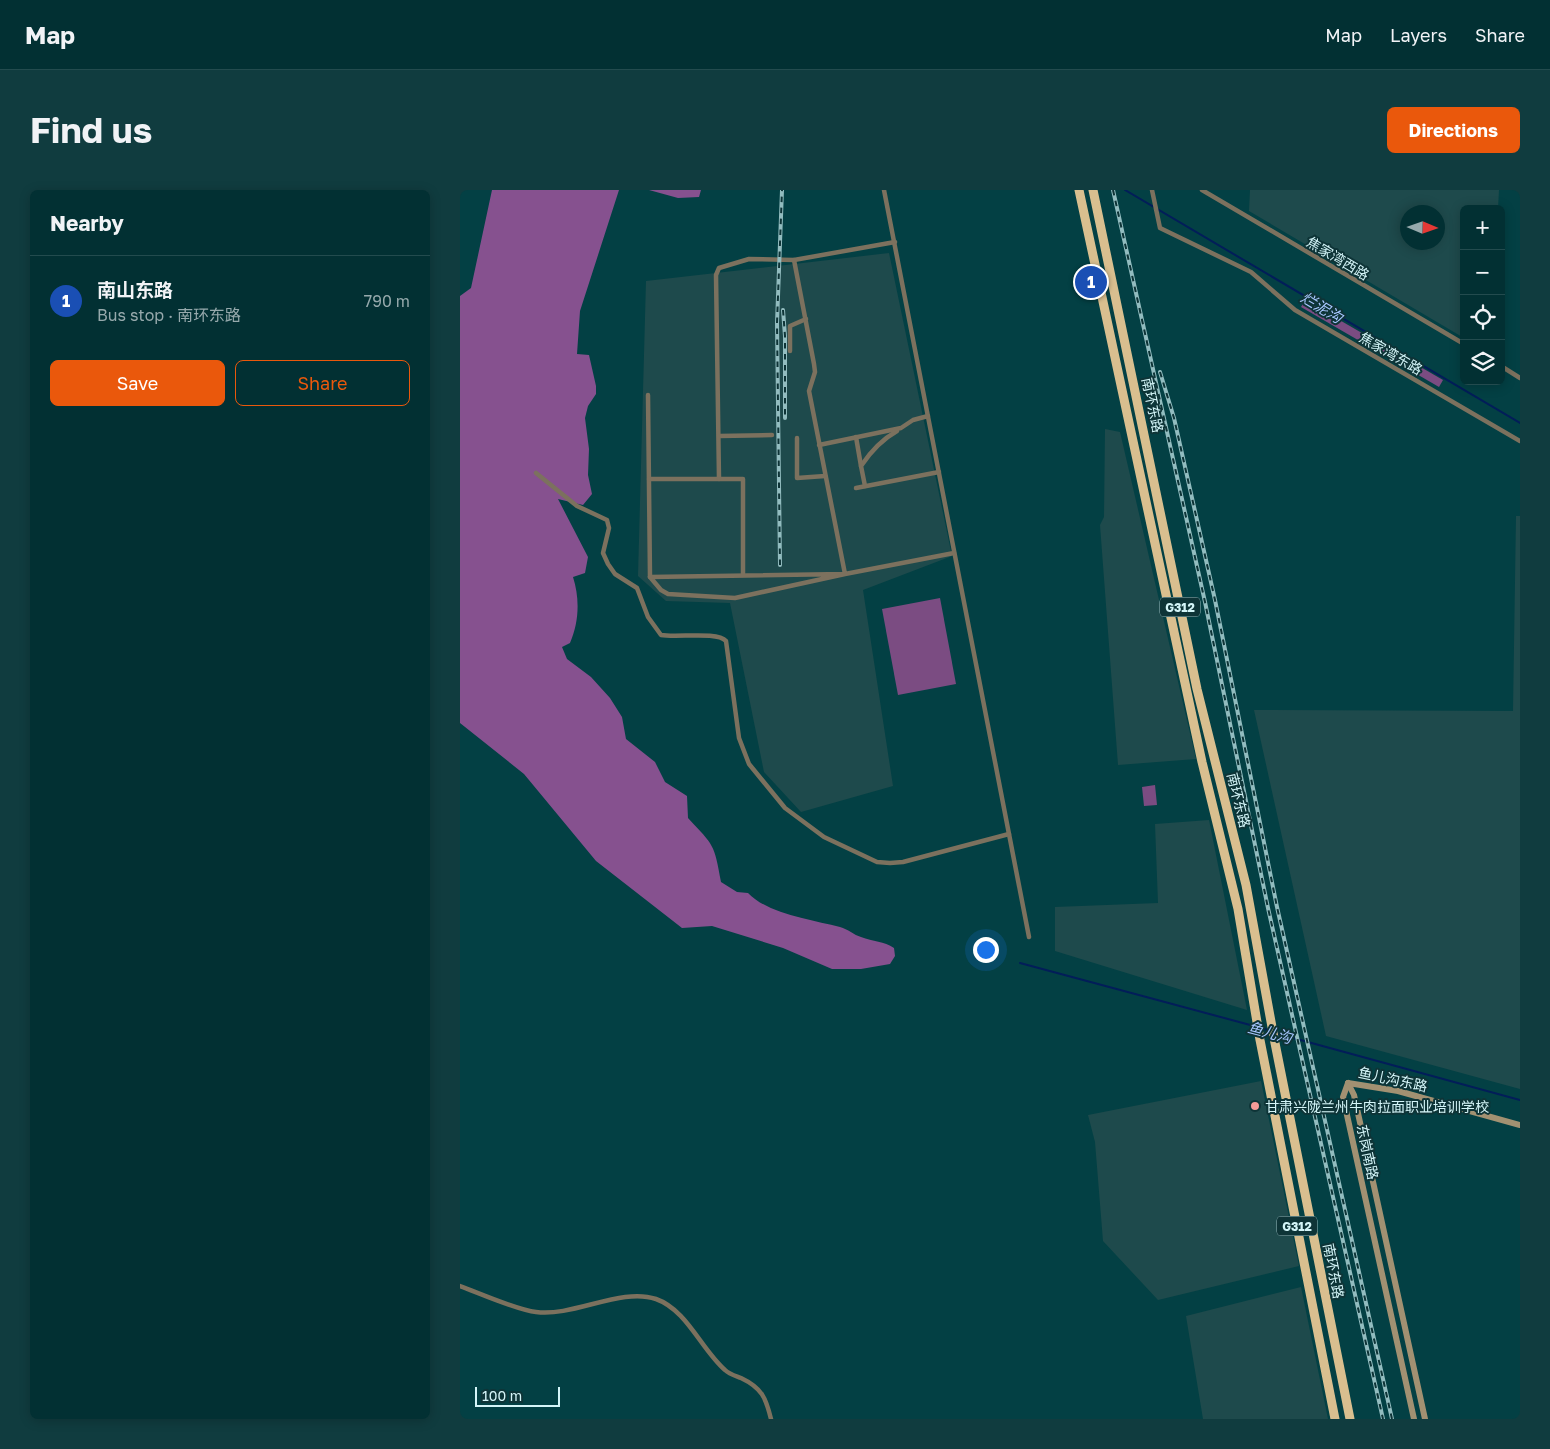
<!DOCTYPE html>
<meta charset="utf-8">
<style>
:root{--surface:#023033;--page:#103c3f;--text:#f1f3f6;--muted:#96a9ac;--line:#234b4e;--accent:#ea580c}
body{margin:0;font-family:"Golos Text","Noto Sans SC",sans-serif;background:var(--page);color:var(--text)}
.controls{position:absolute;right:15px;top:15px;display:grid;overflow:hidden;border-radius:8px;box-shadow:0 2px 12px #0003}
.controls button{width:45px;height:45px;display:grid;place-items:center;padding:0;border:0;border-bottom:1px solid var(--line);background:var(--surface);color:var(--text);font:25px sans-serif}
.compass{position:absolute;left:940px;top:15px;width:45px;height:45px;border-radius:50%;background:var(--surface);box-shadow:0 2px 12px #0003;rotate:92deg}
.scale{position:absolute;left:15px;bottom:12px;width:85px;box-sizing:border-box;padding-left:5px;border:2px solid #d4f5f8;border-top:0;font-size:14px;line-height:18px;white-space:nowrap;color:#d4f5f8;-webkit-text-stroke:4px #0e3437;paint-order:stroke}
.you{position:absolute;left:525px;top:759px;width:18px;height:18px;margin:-12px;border:4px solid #fff;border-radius:50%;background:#1a73e8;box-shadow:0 0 0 8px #1a73e833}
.badge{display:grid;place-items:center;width:32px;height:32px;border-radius:50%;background:var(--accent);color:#fff;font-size:16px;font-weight:700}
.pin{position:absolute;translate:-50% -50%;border:2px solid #fff;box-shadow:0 1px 5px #0006}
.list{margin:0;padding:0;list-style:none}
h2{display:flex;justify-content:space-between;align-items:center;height:65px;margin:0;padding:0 20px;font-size:21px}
h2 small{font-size:16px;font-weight:400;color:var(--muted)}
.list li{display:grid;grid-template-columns:32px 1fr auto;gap:15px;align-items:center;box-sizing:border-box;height:90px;padding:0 20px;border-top:1px solid var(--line)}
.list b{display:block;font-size:19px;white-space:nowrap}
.list p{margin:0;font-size:16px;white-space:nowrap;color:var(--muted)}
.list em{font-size:16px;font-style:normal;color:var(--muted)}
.actions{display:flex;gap:10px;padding:15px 20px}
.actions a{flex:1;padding:11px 0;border:1px solid var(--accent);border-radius:8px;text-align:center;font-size:18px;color:var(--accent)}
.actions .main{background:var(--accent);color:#fff}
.icon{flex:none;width:28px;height:28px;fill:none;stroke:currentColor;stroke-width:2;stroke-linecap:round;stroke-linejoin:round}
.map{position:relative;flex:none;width:1060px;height:1229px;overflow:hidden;border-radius:8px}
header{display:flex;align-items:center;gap:30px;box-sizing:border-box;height:70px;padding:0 25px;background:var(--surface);border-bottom:1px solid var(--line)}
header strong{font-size:24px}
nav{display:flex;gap:28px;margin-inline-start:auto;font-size:18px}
.intro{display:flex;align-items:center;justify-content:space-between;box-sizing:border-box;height:120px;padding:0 30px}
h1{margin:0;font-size:35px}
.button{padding:12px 22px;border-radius:8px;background:var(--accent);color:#fff;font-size:18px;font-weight:700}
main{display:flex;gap:30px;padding:0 30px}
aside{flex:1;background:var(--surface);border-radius:8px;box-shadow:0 2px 12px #0003}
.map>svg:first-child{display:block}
</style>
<header>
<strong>Map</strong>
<nav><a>Map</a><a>Layers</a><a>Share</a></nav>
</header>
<div class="intro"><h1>Find us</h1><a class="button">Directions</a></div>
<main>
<aside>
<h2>Nearby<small></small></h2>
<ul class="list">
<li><span class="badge" style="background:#1a4fb4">1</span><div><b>南山东路</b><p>Bus stop · 南环东路</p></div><em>790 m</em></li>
</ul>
<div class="actions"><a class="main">Save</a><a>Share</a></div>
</aside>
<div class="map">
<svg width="1060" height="1229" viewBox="0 0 1060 1229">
<rect width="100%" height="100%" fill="#034044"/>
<g fill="#1e4a4c" fill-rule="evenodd">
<path d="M790 0H1039L1038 19H1004V148L789 21ZM948 22H978V52H948Z"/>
<path d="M429 63 492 366 403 400 433 596 341 622 304 582 270 413 206 411 178 386 186 91Z"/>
<path d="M645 239 660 242 736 569 658 575 640 335 644 327Z"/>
<path d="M1056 326H1060V899L866 846 794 520 1053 521Z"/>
<path d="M749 630 787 820 595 761V717L698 713 695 634Z"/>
<path d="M801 891 839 1076 698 1110 643 1051 635 952 628 925Z"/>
<path d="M841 1097 868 1229H743L726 1126Z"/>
</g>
<g fill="#7b4c82">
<path d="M845 110 983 190 979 197 841 117Z"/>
<path d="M480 408 496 494 438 505 422 419Z"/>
<path d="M695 595 697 615 684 616 682 597Z"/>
</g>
<g fill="#86518f">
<path d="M32 0H159L120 121 117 164 129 165 136 196V204L128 216 125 228 129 259 128 285 132 304 123 315 98 309 128 367 125 383 113 387C120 409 119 432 110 453L102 457 107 469 131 487 150 508 162 527 166 549 195 572 205 592 227 606 228 628C254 656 254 653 261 692L277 702 288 703C308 724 352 730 380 737 388 739 394 745 401 747 413 752 424 751 434 758L435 766 430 774 401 779H372L323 758 252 736 222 738 136 671 64 584 0 533V106L11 98Z"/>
<path d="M189 0H241L239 7 218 8Z"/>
</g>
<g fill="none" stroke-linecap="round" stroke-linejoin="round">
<g stroke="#021d59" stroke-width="2">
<path d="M665 0 1060 233"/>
<path d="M560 773 794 836"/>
<path d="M801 838 811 841"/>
<path d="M815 843 1060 910"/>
</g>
<g stroke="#7c715e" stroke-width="4.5">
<path d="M424 0 569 747"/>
<path d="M692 0 700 38 791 82 835 120 1060 251"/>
<path d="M742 0 1004 154"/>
<path d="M334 70 354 174 355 182 349 201 385 384 275 408 208 404 201 400 190 387 385 384 494 363"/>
<path d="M330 161V136L346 129"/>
<path d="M1041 176 1060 188"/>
<path d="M188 205 190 387"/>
<path d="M259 246 312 245"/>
<path d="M396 247 401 276"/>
<path d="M337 248V288L365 286"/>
<path d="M359 255 441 238 453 230 468 226"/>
<path d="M76 283 117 316 147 330 149 338 143 363 148 374 155 384 177 398 188 427 201 445C217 448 257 441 266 451L279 548 289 574 325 618 364 647 417 672 430 673 443 672 549 644"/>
<path d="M189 289H283V385"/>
<path d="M259 289 256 85 259 78 289 69 334 70 435 52"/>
<path d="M405 296 401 276C411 261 421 250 437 241"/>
<path d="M396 298 479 282"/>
<path d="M0 1096C19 1103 57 1120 76 1122 114 1127 161 1097 196 1109 227 1120 241 1159 265 1180 269 1184 276 1186 281 1188 302 1198 306 1208 311 1229"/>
</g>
<g stroke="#a29172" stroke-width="6">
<path d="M888 893 894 905 965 1229"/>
<path d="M888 893 883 907 954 1229"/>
<path d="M888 893 938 901 1060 935"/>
</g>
<g stroke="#d9bf8f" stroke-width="9">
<path d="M619 0 742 572 778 719 800 850 875 1229"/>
<path d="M633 0 737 499 786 695 814 848 890 1229"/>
</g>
<g stroke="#92bcbf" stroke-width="4">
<g id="rail">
<path d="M653 0 745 412 808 718 923 1229"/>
<path d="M323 120 325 146V228"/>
<path d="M700 182 714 228 755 410 817 717 932 1229"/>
<path d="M320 375 317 133 322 0"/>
</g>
</g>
<use href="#rail" stroke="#0e3437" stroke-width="2" stroke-dasharray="5.5" stroke-linecap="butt"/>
</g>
<circle fill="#f59b98" stroke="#0e3437" stroke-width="2" cx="795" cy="916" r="5"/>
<g text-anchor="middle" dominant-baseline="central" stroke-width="4" stroke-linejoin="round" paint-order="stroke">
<g fill="#0e3437" stroke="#99bbbe" stroke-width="1">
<rect x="700" y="407.5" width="40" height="19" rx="4"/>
<rect x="817" y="1026.5" width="40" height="19" rx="4"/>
</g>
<g font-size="12" font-weight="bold" fill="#d4f5f8">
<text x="720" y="417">G312</text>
<text x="837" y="1036">G312</text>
</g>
<g font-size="14" fill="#d4f5f8" stroke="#0e3437">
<text transform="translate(878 68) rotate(31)">焦家湾西路</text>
<text transform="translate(931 163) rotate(30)">焦家湾东路</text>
<text transform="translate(693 215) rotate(78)">南环东路</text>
<text transform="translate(779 610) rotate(76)">南环东路</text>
<text transform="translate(933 889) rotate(12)">鱼儿沟东路</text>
<text transform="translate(908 962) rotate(78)">东岗南路</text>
<text transform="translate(874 1081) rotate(79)">南环东路</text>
</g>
<g font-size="14" fill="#d4f5f8" stroke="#0e3437" text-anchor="start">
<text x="805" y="916">甘肃兴陇兰州牛肉拉面职业培训学校</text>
</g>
<g font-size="15" font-style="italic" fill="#a8c7ff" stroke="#0e3437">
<text transform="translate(862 117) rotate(31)">烂泥沟</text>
<text transform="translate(810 842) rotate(15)">鱼儿沟</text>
</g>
</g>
</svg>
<div class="controls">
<button>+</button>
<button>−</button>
<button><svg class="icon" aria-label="locate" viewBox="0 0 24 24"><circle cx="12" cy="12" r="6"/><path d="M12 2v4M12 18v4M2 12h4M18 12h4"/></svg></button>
<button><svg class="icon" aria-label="layers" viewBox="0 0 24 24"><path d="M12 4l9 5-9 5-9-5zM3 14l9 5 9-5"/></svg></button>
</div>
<svg class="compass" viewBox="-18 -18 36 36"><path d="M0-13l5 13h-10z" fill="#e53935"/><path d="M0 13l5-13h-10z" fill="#96a9ac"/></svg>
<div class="scale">100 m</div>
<div class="you"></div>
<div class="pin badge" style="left:631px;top:92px;background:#1a4fb4">1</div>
</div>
</main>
